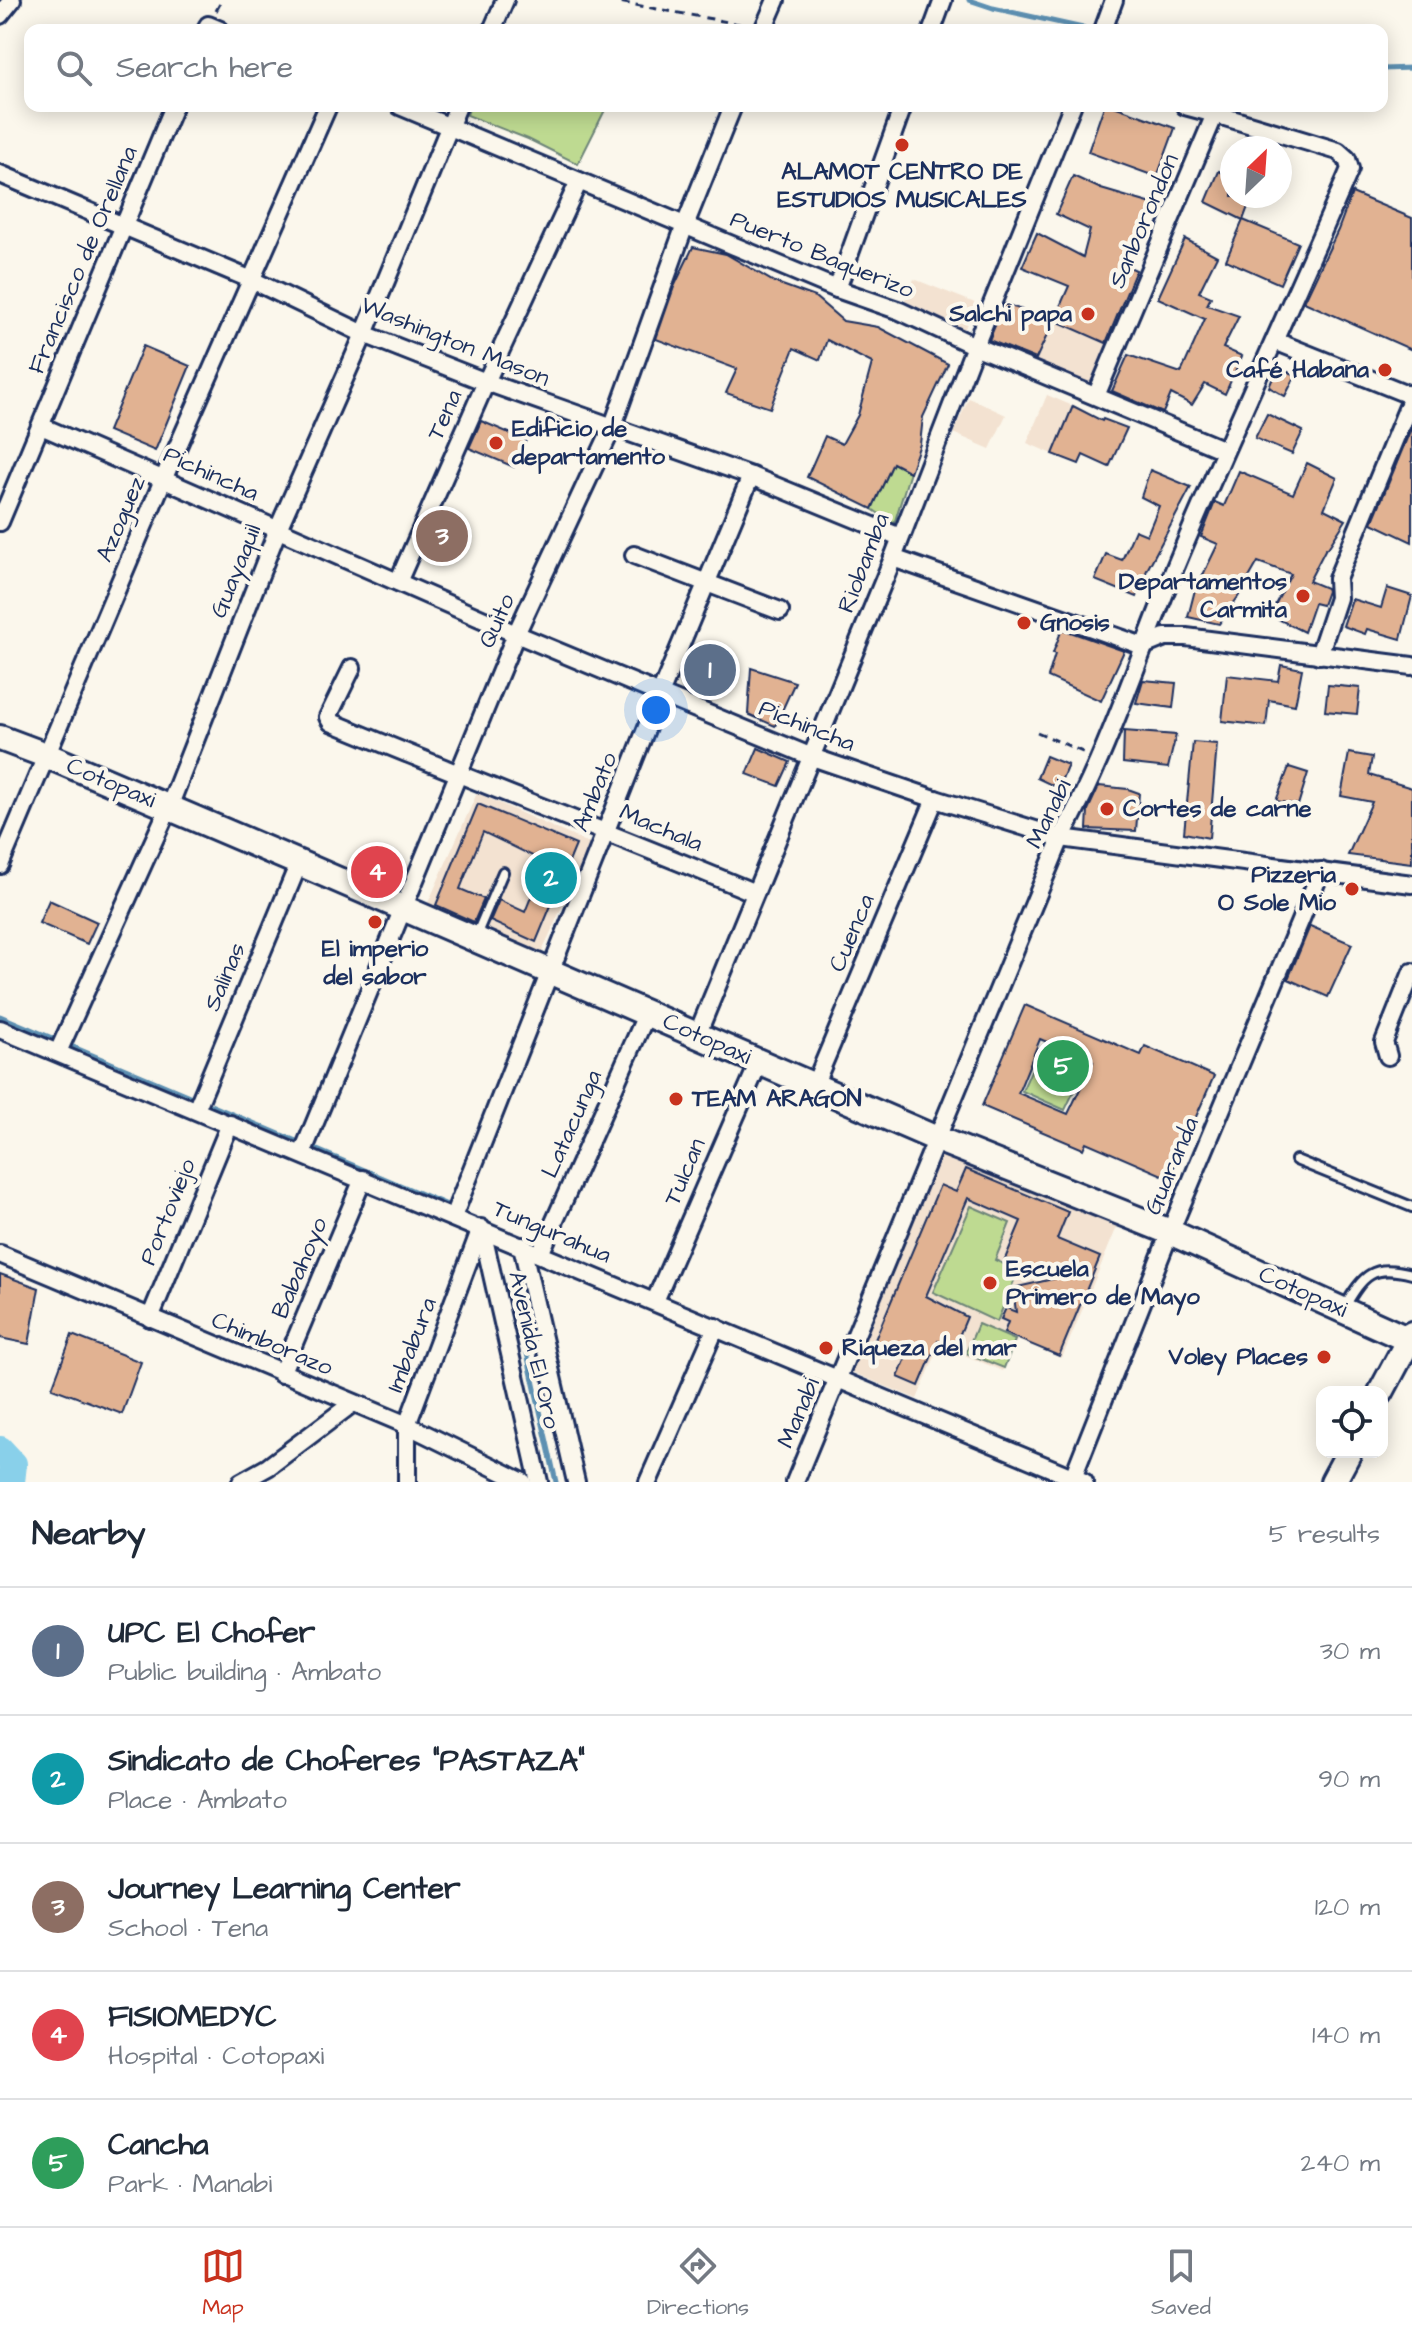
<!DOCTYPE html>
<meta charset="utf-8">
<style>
:root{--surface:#fff;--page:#f2f2f3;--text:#1f2937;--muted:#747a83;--line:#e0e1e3;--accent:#c8321e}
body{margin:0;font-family:"Architects Daughter",sans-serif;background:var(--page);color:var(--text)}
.controls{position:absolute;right:24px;bottom:24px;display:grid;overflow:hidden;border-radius:16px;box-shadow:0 4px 20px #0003}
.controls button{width:72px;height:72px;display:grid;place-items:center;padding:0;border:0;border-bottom:2px solid var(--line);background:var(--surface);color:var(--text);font:40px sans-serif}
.compass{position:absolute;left:1220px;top:136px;width:72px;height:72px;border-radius:50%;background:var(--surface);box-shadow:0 4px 20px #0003;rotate:25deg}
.you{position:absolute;left:656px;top:710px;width:28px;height:28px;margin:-20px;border:6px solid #fff;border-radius:50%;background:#1a73e8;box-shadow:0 0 0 12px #1a73e833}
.badge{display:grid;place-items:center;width:52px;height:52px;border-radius:50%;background:var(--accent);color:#fff;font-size:26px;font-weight:700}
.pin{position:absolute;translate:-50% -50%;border:4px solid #fff;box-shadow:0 2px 8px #0006}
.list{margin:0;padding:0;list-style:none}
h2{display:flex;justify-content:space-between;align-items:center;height:104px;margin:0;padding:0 32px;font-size:34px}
h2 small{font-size:26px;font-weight:400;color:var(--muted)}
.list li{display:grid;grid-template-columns:52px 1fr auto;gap:24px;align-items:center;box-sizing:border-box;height:128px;padding:0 32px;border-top:2px solid var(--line)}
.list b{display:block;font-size:30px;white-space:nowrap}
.list p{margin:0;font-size:26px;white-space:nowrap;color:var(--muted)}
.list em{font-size:26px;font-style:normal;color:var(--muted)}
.icon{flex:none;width:44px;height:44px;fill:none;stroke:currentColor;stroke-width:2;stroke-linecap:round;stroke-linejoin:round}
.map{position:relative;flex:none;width:1412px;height:1482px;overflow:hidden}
.search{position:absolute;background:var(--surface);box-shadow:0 4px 20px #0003;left:24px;right:24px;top:24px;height:88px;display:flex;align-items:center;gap:20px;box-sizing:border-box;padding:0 28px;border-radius:16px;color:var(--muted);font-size:30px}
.sheet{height:744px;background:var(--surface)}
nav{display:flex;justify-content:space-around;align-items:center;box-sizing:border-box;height:112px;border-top:2px solid var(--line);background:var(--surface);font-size:22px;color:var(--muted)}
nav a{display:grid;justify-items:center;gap:4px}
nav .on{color:var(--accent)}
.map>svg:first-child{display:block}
</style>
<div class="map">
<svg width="1412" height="1482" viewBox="0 0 1412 1482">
<rect width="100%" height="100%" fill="#fbf7ec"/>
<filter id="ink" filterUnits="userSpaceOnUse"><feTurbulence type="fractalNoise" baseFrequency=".0125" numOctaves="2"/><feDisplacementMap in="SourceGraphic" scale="16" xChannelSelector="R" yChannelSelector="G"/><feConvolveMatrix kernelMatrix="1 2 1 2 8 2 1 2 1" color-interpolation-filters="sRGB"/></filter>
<g filter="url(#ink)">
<g fill="#f3e2d1">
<path d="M914 279 975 303 962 336 900 311Z"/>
<path d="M1054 320 1107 343 1091 383 1035 360Z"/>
<path d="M1047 395 1073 406 1053 454 1027 443Z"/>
<path d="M969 398 1006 415 990 449 953 433Z"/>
<path d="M477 793 590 844 541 954 428 903Z"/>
<path d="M941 1153 1117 1227 1062 1358 1017 1340 1003 1371 940 1345 917 1399 849 1371Z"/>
</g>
<g fill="#beda91" stroke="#6c8478" stroke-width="2">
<path d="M470 106H607L578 164 528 139 467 115Z"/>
<path d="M893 463 910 472 894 524 872 509Z"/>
<path d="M1049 1048 1086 1064 1078 1083 1043 1069 1077 1085 1065 1110 1022 1091 1033 1066 1040 1068Z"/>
<path d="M971 1206 1010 1223 995 1260 1018 1271 997 1322 933 1292Z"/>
<path d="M978 1324 1015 1340 1004 1368 966 1353Z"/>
</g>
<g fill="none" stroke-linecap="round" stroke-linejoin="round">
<g stroke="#5d90b2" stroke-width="5">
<path d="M969 0 993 8 1092 30"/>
<path d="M1382 69 1412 68"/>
<path d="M0 1016 452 1207"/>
<path d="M513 1291 556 1482"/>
</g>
<path stroke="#89d0ea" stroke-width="28" d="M0 1450 13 1464 11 1482"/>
</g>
<g fill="#e1b292" stroke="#1b2f5e" stroke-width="2" fill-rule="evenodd">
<path d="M1104 106H1114L1175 128 1157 177 1088 152Z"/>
<path d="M1219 171 1232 177V196H1252L1243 220 1206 202Z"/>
<path d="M1073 176 1101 189 1152 204 1127 266 1136 270 1106 343 1054 320 1069 286 1022 267 1037 233 1083 257 1090 230 1056 214Z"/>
<path d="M1352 193 1412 218V350L1304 302 1338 230Z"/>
<path d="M1243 220 1298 243 1280 284 1226 260Z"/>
<path d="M1185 239 1217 256 1199 292 1211 297 1207 305 1239 316 1223 348 1242 356 1225 394 1205 384 1192 405 1171 394 1163 413 1112 391 1128 355 1181 373 1205 319 1158 298Z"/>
<path d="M693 247 726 254 774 282 815 297 843 321 878 327 948 364 923 417 920 444 910 472 893 463 872 509 807 477 825 436 842 444 858 415 872 363 827 340 820 360 794 348 770 408 726 393 737 369 656 339 674 287Z"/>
<path d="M1004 304 1054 320 1036 359 989 340Z"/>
<path d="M143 346 190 366 155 451 108 431Z"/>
<path d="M1277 368 1296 375 1285 396 1269 387Z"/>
<path d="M1073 406 1102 421 1103 419 1127 428 1109 467 1083 455 1079 464 1053 454Z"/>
<path d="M1267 414 1303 431 1292 454 1255 438Z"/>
<path d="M481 421 526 440 514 467 469 448Z"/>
<path d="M1412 426V542L1372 523Z"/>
<path d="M1307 463 1337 478 1324 509 1346 520 1328 548H1326L1309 581 1326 588 1327 591 1322 605 1314 603 1304 632 1278 619 1280 611 1274 607 1291 574 1258 562 1238 597 1219 624 1188 617 1198 578 1201 579 1218 544 1201 537 1215 502 1224 506 1239 471 1293 494Z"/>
<path d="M1150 470 1191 487 1147 570 1137 597 1095 580 1106 554 1122 560 1135 530 1147 535 1159 506 1141 497Z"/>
<path d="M1387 588 1412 596 1401 639 1367 629 1365 634 1343 626 1352 599 1381 608Z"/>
<path d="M1062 629 1124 651 1101 701 1048 677 1055 654 1053 653Z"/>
<path d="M1281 665 1302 669 1295 705 1269 700 1266 726 1222 721 1227 675 1278 681Z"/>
<path d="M751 668 795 682 775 726 748 714Z"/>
<path d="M1143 680 1176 683 1173 708 1136 703Z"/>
<path d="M1328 685 1360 688 1357 714 1325 711Z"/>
<path d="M1124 731 1176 735 1168 768 1123 763Z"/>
<path d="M1193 742 1217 744 1209 838 1184 833Z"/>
<path d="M758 748 790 762 779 786 747 774Z"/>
<path d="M1349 753 1372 757 1369 775 1412 788V863L1348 855 1372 802 1341 796Z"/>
<path d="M1046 756 1068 765 1058 788 1037 778Z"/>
<path d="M1289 767 1308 773 1298 805 1276 801Z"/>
<path d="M1099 786 1128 789 1139 793 1136 831 1087 829 1088 810Z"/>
<path d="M478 804 576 845 536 942 490 921 499 900 525 912 545 862 483 832 460 889 484 899 474 922 436 905Z"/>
<path d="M49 900 97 922 87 944 39 923Z"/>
<path d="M1310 926 1352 944 1328 997 1288 979Z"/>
<path d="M1025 1005 1141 1055 1145 1046 1214 1076 1169 1178 1086 1142 1083 1149 982 1106ZM1040 1039 1093 1062 1068 1114 1018 1093Z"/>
<path d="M966 1169 1068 1212 1057 1239 1100 1257 1059 1356 1004 1333 1008 1322 1001 1319 1006 1308 1016 1312 1013 1288 1053 1279 1005 1259 1021 1221 968 1198 926 1296 967 1317 954 1348 938 1341 919 1386 898 1377 907 1356 874 1342 940 1185 956 1192Z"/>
<path d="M0 1274 39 1288 29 1344 0 1338Z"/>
<path d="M72 1335 141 1362 122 1414 52 1388Z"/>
</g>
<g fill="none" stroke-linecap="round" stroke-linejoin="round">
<g stroke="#1b2f5e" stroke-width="14">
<g id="lane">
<path d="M475 938 503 872"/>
<path d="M1296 1160 1412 1207"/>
<path d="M1344 1308C1364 1274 1372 1264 1412 1274"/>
</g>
</g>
<g stroke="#1b2f5e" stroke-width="22">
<g id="street">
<path d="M0 15 12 0"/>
<path d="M206 30 208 25 220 30"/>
<path d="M492 30 505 0"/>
<path d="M763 30 776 0"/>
<path d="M932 30 943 0"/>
<path d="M1103 30 1114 0"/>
<path d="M400 106 837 289 900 311 975 346 1224 450"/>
<path d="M1185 106 1215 114"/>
<path d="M0 174 252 280 364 334 486 382 751 476 900 537"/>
<path d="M837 289 903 106"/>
<path d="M1275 341 1412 396"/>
<path d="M41 426 516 634 660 694 812 757 935 799 1061 838 1412 884"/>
<path d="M0 522 174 106"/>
<path d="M634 555 780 611"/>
<path d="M893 558 1143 646 1165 637H1186L1412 666"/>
<path d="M398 582 486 382 579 181"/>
<path d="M1319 655 1338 598 1337 579 1412 397"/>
<path d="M352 668 328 717 331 722C472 781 614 834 755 893"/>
<path d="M0 865 163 480 328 106"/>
<path d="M0 1029 1084 1482"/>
<path d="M697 1035 893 558 975 346 1072 106"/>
<path d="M58 1052 169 807 278 529 364 334 458 106"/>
<path d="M1388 1056 1384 1042 1412 972"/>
<path d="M814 1086 935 799"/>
<path d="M196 1110 299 863"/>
<path d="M302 1154 516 634 612 428 685 225 733 106"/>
<path d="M453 1217 660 694 751 476"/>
<path d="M482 1230 539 1482"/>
<path d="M522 1246 576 1482"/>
<path d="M0 1254 407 1425 523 1482"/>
<path d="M540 1254 647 1013"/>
<path d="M655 1301 759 1062"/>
<path d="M150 1318 230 1124"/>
<path d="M281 1374 363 1179"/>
<path d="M241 1482 268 1467 353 1403"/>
<path d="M407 1482V1425L481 1228"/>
<path d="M648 1482 716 1327"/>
<path d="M795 1482 1061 838C1110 749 1140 651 1179 558 1234 427 1294 299 1350 169L1347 159 1338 151 1215 114 1096 396"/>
<path d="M1071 1482 1170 1232 1321 871"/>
</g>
</g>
<g stroke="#1b2f5e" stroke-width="30">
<g id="secondary">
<path d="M0 738 48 756 299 863 937 1139 1170 1232 1409 1340"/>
<path d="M1381 1392 1412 1334"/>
<path d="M1333 1482 1349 1452"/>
</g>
</g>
<g stroke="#1b2f5e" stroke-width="3" stroke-dasharray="8 6" stroke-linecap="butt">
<path d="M608 0 750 26"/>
<path d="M216 11 222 0"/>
<path d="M1037 732 1085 753"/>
</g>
<use href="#lane" stroke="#fbf7ec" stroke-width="8"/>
<use href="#street" stroke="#fbf7ec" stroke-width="16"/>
<use href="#secondary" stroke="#fbf7ec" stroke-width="24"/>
</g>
</g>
<g fill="#c8321e" stroke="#fbf7ec" stroke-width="3">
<circle cx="902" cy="145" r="8"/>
<circle cx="1088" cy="314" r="8"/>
<circle cx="1385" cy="370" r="8"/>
<circle cx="496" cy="443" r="8"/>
<circle cx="1303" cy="596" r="8"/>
<circle cx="1024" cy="623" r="8"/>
<circle cx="1107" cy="809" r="8"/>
<circle cx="1352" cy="889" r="8"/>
<circle cx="375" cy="922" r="8"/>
<circle cx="676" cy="1099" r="8"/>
<circle cx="990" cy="1283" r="8"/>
<circle cx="826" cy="1348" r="8"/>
<circle cx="1324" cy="1357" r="8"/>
</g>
<g text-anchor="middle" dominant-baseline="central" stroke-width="8" stroke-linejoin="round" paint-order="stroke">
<g font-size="24" font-weight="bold" fill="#1b2f5e" stroke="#fbf7ec" text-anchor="start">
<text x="902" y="172" text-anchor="middle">ALAMOT CENTRO DE<tspan x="902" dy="28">ESTUDIOS MUSICALES</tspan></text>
<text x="1072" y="314" text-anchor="end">Salchi papa</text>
<text x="1369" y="370" text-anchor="end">Café Habana</text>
<text x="512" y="429">Edificio de<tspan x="512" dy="28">departamento</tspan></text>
<text x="1287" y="582" text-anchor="end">Departamentos<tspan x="1287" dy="28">Carmita</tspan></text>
<text x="1040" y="623">Gnosis</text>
<text x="1123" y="809">Cortes de carne</text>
<text x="1336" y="875" text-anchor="end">Pizzeria<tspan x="1336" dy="28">O Sole Mio</tspan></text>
<text x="375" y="949" text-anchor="middle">El imperio<tspan x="375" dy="28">del sabor</tspan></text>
<text x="692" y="1099">TEAM ARAGON</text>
<text x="1006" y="1269">Escuela<tspan x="1006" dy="28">Primero de Mayo</tspan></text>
<text x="842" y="1348">Riqueza del mar</text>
<text x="1308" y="1357" text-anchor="end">Voley Places</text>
</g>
<g font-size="24" fill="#1b2f5e" stroke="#fbf7ec">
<text transform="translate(1144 221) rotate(-67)">Sanborondon</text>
<text transform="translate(822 255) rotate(22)">Puerto Baquerizo</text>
<text transform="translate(83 260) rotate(-67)">Francisco de Orellana</text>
<text transform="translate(455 342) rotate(22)">Washington Mason</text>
<text transform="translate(445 415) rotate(-66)">Tena</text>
<text transform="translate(211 474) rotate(24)">Pichincha</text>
<text transform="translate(121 519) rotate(-67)">Azoguez</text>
<text transform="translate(864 563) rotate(-69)">Riobamba</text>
<text transform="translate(236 571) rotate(-68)">Guayaquil</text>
<text transform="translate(497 621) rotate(-66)">Quito</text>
<text transform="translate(807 726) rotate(22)">Pichincha</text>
<text transform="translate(111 783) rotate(23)">Cotopaxi</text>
<text transform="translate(595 792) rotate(-68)">Ambato</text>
<text transform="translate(1049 814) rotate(-64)">Manabi</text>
<text transform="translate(661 828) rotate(23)">Machala</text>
<text transform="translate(852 933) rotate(-67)">Cuenca</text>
<text transform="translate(225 977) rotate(-67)">Salinas</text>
<text transform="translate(707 1039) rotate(24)">Cotopaxi</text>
<text transform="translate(572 1124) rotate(-66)">Latacunga</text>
<text transform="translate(1172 1166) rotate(-67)">Guaranda</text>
<text transform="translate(685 1172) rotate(-67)">Tulcan</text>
<text transform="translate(168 1212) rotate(-68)">Portoviejo</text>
<text transform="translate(552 1232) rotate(23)">Tungurahua</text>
<text transform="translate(300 1268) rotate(-67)">Babahoyo</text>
<text transform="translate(1303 1292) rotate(24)">Cotopaxi</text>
<text transform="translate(272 1344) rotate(23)">Chimborazo</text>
<text transform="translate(412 1345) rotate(-69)">Imbabura</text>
<text transform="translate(534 1350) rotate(77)">Avenida El Oro</text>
<text transform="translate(799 1413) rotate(-67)">Manabi</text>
</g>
</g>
</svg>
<div class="controls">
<button><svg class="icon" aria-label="locate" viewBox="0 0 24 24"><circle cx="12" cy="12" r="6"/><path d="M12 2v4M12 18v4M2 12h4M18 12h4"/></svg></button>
</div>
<svg class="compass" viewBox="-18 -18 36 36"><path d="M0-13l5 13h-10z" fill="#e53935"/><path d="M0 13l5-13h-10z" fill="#747a83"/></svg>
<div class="you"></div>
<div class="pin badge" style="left:710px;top:670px;background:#5c6f8a">1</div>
<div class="pin badge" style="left:551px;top:878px;background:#0f9aa8">2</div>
<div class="pin badge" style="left:442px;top:536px;background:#8d6e63">3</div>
<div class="pin badge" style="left:377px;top:872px;background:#e0444e">4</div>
<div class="pin badge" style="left:1063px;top:1066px;background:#2e9e5b">5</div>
<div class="search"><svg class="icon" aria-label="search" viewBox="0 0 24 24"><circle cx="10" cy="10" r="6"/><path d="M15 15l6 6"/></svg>Search here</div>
</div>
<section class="sheet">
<h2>Nearby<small>5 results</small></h2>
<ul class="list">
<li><span class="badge" style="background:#5c6f8a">1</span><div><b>UPC El Chofer</b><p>Public building · Ambato</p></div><em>30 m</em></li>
<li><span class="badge" style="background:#0f9aa8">2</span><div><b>Sindicato de Choferes &quot;PASTAZA&quot;</b><p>Place · Ambato</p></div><em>90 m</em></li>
<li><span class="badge" style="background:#8d6e63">3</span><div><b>Journey Learning Center</b><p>School · Tena</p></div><em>120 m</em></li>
<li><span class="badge" style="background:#e0444e">4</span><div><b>FISIOMEDYC</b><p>Hospital · Cotopaxi</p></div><em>140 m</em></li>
<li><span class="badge" style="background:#2e9e5b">5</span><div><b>Cancha</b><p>Park · Manabi</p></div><em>240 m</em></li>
</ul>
</section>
<nav>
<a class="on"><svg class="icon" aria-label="map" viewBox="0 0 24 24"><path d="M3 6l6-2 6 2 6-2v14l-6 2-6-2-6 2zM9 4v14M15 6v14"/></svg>Map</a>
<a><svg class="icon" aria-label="directions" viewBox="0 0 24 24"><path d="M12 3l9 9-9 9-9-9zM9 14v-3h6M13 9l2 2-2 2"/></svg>Directions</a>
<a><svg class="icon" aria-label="saved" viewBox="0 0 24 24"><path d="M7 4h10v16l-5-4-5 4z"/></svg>Saved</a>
</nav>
